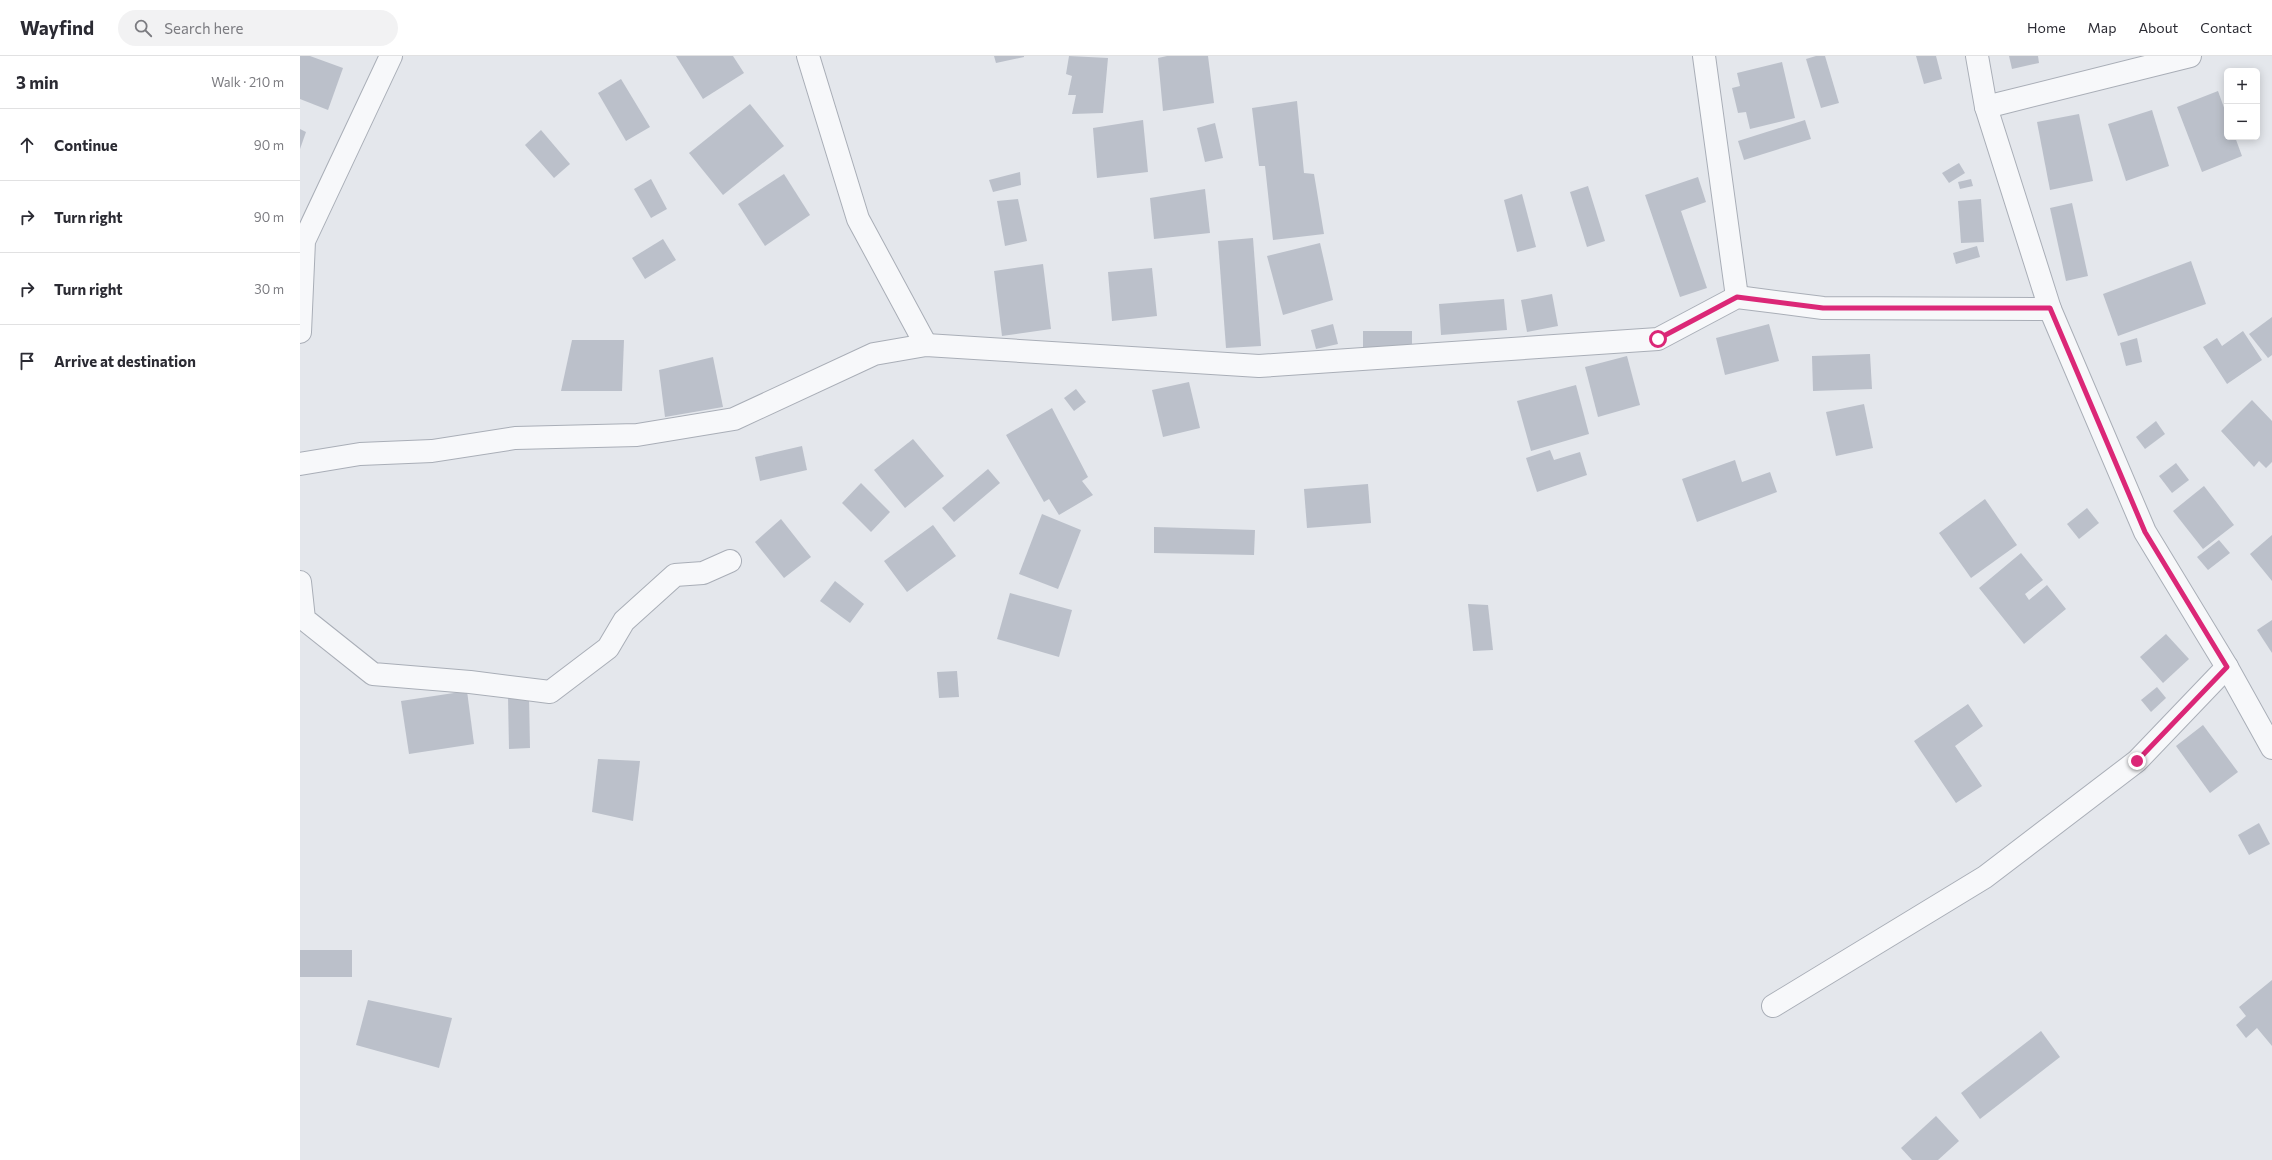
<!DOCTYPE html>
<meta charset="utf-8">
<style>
:root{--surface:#fff;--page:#f2f2f3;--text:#2b2b33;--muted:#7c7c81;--line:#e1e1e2}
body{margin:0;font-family:Commissioner,sans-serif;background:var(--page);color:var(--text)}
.controls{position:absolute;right:12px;top:12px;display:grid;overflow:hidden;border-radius:6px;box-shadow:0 2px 10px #0003}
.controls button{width:36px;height:36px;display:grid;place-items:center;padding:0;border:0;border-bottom:1px solid var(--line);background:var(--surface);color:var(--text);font:20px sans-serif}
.stop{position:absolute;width:12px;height:12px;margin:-9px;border:3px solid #db2777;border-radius:50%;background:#fff}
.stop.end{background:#db2777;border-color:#fff;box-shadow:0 1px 4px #0008}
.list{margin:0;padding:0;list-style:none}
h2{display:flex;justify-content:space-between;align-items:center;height:52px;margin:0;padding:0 16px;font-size:17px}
h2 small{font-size:13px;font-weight:400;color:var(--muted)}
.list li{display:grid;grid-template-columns:26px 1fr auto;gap:12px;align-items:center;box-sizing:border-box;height:72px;padding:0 16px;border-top:1px solid var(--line)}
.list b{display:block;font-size:15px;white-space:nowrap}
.list em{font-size:13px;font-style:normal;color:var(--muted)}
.icon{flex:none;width:22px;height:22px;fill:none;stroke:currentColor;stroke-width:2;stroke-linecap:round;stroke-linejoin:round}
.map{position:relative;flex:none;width:1972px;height:1104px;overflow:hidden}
header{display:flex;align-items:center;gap:24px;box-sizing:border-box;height:56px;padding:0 20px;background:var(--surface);border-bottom:1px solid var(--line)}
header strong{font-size:19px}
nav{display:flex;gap:22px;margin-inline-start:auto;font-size:14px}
.search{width:280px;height:36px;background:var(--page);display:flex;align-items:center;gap:10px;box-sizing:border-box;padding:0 14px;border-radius:22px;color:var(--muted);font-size:15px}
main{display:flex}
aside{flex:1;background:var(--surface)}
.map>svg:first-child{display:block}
</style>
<header>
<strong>Wayfind</strong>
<div class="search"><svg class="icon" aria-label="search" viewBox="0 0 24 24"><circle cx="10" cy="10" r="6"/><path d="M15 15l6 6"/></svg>Search here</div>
<nav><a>Home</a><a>Map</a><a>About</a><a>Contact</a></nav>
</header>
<main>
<aside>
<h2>3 min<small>Walk · 210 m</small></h2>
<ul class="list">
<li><svg class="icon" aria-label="ahead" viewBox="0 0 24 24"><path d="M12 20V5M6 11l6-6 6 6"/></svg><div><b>Continue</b></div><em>90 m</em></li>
<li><svg class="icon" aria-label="right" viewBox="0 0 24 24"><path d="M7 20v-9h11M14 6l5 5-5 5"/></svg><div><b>Turn right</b></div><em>90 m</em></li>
<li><svg class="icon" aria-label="right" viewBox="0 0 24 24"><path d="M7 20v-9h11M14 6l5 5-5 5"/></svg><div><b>Turn right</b></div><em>30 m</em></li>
<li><svg class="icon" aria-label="arrive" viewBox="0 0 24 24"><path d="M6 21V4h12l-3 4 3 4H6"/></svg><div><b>Arrive at destination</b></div></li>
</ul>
</aside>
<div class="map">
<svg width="1972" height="1104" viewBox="0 0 1972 1104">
<rect width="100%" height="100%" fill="#e4e7ec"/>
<g fill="#bbc0ca">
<path d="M0 0H10L43 12 28 54 0 43Z"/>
<path d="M376 0H433L444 17 403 43Z"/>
<path d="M694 0H724V1L696 7Z"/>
<path d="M769 0 808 2 803 57 772 58 776 39H768L772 20 766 18Z"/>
<path d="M867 0H908L914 47 863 55 858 2Z"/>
<path d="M1516 0H1525L1539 47 1521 52 1506 3Z"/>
<path d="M1616 0H1636L1642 23 1624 28Z"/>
<path d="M1709 0H1738L1739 7 1712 13Z"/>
<path d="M1482 6 1495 62 1450 73 1446 56 1438 57 1432 32 1440 30 1437 17Z"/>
<path d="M321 23 350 71 326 85 298 37Z"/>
<path d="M1918 35 1927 60V81H1935L1942 100 1902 116 1877 51Z"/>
<path d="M997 45 1004 117 1014 118 1024 178 973 184 965 110H959L952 52Z"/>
<path d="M450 48 484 90 423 139 389 97Z"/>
<path d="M1852 54 1869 110 1826 125 1808 68Z"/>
<path d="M1779 58 1793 125 1750 134 1737 66Z"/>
<path d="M843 64 848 116 797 122 793 72Z"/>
<path d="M1505 64 1511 83 1444 104 1438 85Z"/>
<path d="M915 67 923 102 905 106 897 72Z"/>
<path d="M0 73 6 76 0 93Z"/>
<path d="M241 74 270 108 254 122 225 89Z"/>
<path d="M1659 107 1665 117 1649 127 1642 117Z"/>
<path d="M720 116 721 129 693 136 689 124Z"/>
<path d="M484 118 510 159 465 190 438 148Z"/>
<path d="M1398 121 1406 146 1381 155 1407 232 1380 241 1345 139Z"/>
<path d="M351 123 367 153 351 162 334 133Z"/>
<path d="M1671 123 1673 130 1660 133 1658 126Z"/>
<path d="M1288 130 1305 185 1287 191 1270 136Z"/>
<path d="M905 133 910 177 854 183 850 142Z"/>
<path d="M1222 138 1236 191 1217 196 1204 144Z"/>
<path d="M718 143 727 185 705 190 697 145Z"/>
<path d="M1681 143 1684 186 1661 187 1658 145Z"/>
<path d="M1772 147 1788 220 1766 225 1750 152Z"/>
<path d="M953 182 961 290 926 292 918 185Z"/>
<path d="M363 183 376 204 345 223 332 202Z"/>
<path d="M1020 187 1033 244 983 259 967 200Z"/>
<path d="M1677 190 1680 201 1656 208 1653 197Z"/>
<path d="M1891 205 1906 248 1818 280 1803 238Z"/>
<path d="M743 208 751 273 702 280 694 215Z"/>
<path d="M852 212 857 260 812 265 808 216Z"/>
<path d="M1252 238 1258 270 1227 276 1221 244Z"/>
<path d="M1204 243 1207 274 1141 279 1139 248Z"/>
<path d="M1972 261V299L1968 302 1949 278Z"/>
<path d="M1033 268 1038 288 1016 293 1011 274Z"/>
<path d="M1469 268 1479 305 1425 319 1416 282Z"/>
<rect x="1063" y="275" width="49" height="19"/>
<path d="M1943 275 1962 304 1927 328 1903 291 1917 282 1922 290Z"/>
<path d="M1837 282 1842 306 1826 310 1820 287Z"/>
<path d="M272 284H324L322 335H261Z"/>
<path d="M1570 298 1572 333 1513 335 1512 300Z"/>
<path d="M1327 300 1340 349 1298 361 1285 311Z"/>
<path d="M413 301 423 351 365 361 359 314Z"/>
<path d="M889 326 900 372 863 381 852 334Z"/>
<path d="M1276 329 1289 378 1231 395 1217 345Z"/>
<path d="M776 333 786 346 774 355 764 342Z"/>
<path d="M1952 344 1972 365V406L1966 412 1959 405 1954 411 1921 375Z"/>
<path d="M1564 348 1573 392 1536 400 1526 356Z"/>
<path d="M752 352 788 421 782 425 793 439 759 459 749 443 744 446 706 379Z"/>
<path d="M1856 365 1865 378 1845 393 1836 381Z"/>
<path d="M613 383 644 420 605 452 574 414Z"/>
<path d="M502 390 507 414 460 425 455 401Z"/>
<path d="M1250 394 1254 404 1280 396 1287 419 1237 436 1226 402Z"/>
<path d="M1435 404 1442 426 1470 416 1477 436 1397 466 1382 423Z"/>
<path d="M1876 407 1889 424 1872 437 1859 420Z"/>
<path d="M688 413 700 427 654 466 642 452Z"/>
<path d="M561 427 590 456 571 476 542 447Z"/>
<path d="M1068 428 1071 467 1007 472 1004 433Z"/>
<path d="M1904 430 1934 469 1903 493 1873 455Z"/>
<path d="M1685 443 1717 489 1671 522 1639 477Z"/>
<path d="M1787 452 1799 467 1779 483 1767 468Z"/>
<path d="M742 458 781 474 758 533 719 518Z"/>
<path d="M481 463 511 501 484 522 455 486Z"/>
<path d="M633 469 656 500 607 536 584 505Z"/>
<path d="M854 471 955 474 954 499 854 497Z"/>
<path d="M1972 479V525L1950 498Z"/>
<path d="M1919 484 1930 497 1908 514 1897 501Z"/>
<path d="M1721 497 1743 524 1725 538 1729 544 1747 529 1766 553 1724 588 1679 532Z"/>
<path d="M535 525 564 548 550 567 520 545Z"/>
<path d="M710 537 772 554 759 601 697 583Z"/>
<path d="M1168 548 1188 549 1193 594 1173 595Z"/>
<path d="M1972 564V597L1957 574Z"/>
<path d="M1866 578 1889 603 1863 627 1840 601Z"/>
<path d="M657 615 659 641 639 642 637 616Z"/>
<path d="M1857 631 1866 642 1851 656 1841 644Z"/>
<path d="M167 635 174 688 109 698 101 645Z"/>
<path d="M229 640 230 692 209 693 208 641Z"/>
<path d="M1668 648 1683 670 1655 690 1682 730 1656 747 1614 685Z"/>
<path d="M1903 669 1938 716 1910 737 1876 690Z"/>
<path d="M298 703 340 705 333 765 292 756Z"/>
<path d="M1959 767 1970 788 1949 799 1938 779Z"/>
<rect x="0" y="894" width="52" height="27"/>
<path d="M1972 924V990L1957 972 1946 982 1936 969 1946 960 1939 951Z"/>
<path d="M68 944 152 962 139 1012 56 989Z"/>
<path d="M1741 975 1760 1001 1680 1063 1661 1037Z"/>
<path d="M1636 1060 1659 1085 1638 1104H1612L1601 1092Z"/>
</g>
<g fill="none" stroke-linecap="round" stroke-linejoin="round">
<g stroke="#a9aeb7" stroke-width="24">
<g id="minor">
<path d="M508 0 558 163 626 289"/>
<path d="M1404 0 1437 241"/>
<path d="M1677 0 1686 51 1750 253 1845 476 1927 611 1972 692"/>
<path d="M1686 51 1890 0"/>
<path d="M0 276 4 185 91 0"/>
<path d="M0 408 60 398 132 395 215 382 337 379 434 363 574 298 626 289 959 310 1358 283 1437 241 1523 252 1750 253"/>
<path d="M0 526 4 563 73 618 170 626 250 636 308 592 324 565 375 519 403 517 430 505"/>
<path d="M1473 950 1685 821 1837 705 1927 611"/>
</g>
</g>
<use href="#minor" stroke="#f7f8fa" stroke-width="22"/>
</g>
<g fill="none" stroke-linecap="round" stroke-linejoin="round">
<path stroke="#db2777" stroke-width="5" d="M1358 283 1437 241 1523 252H1750L1845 476 1927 611 1837 705"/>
</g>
</svg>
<div class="controls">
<button>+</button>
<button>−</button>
</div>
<div class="stop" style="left:1358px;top:283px"></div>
<div class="stop end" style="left:1837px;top:705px"></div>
</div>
</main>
